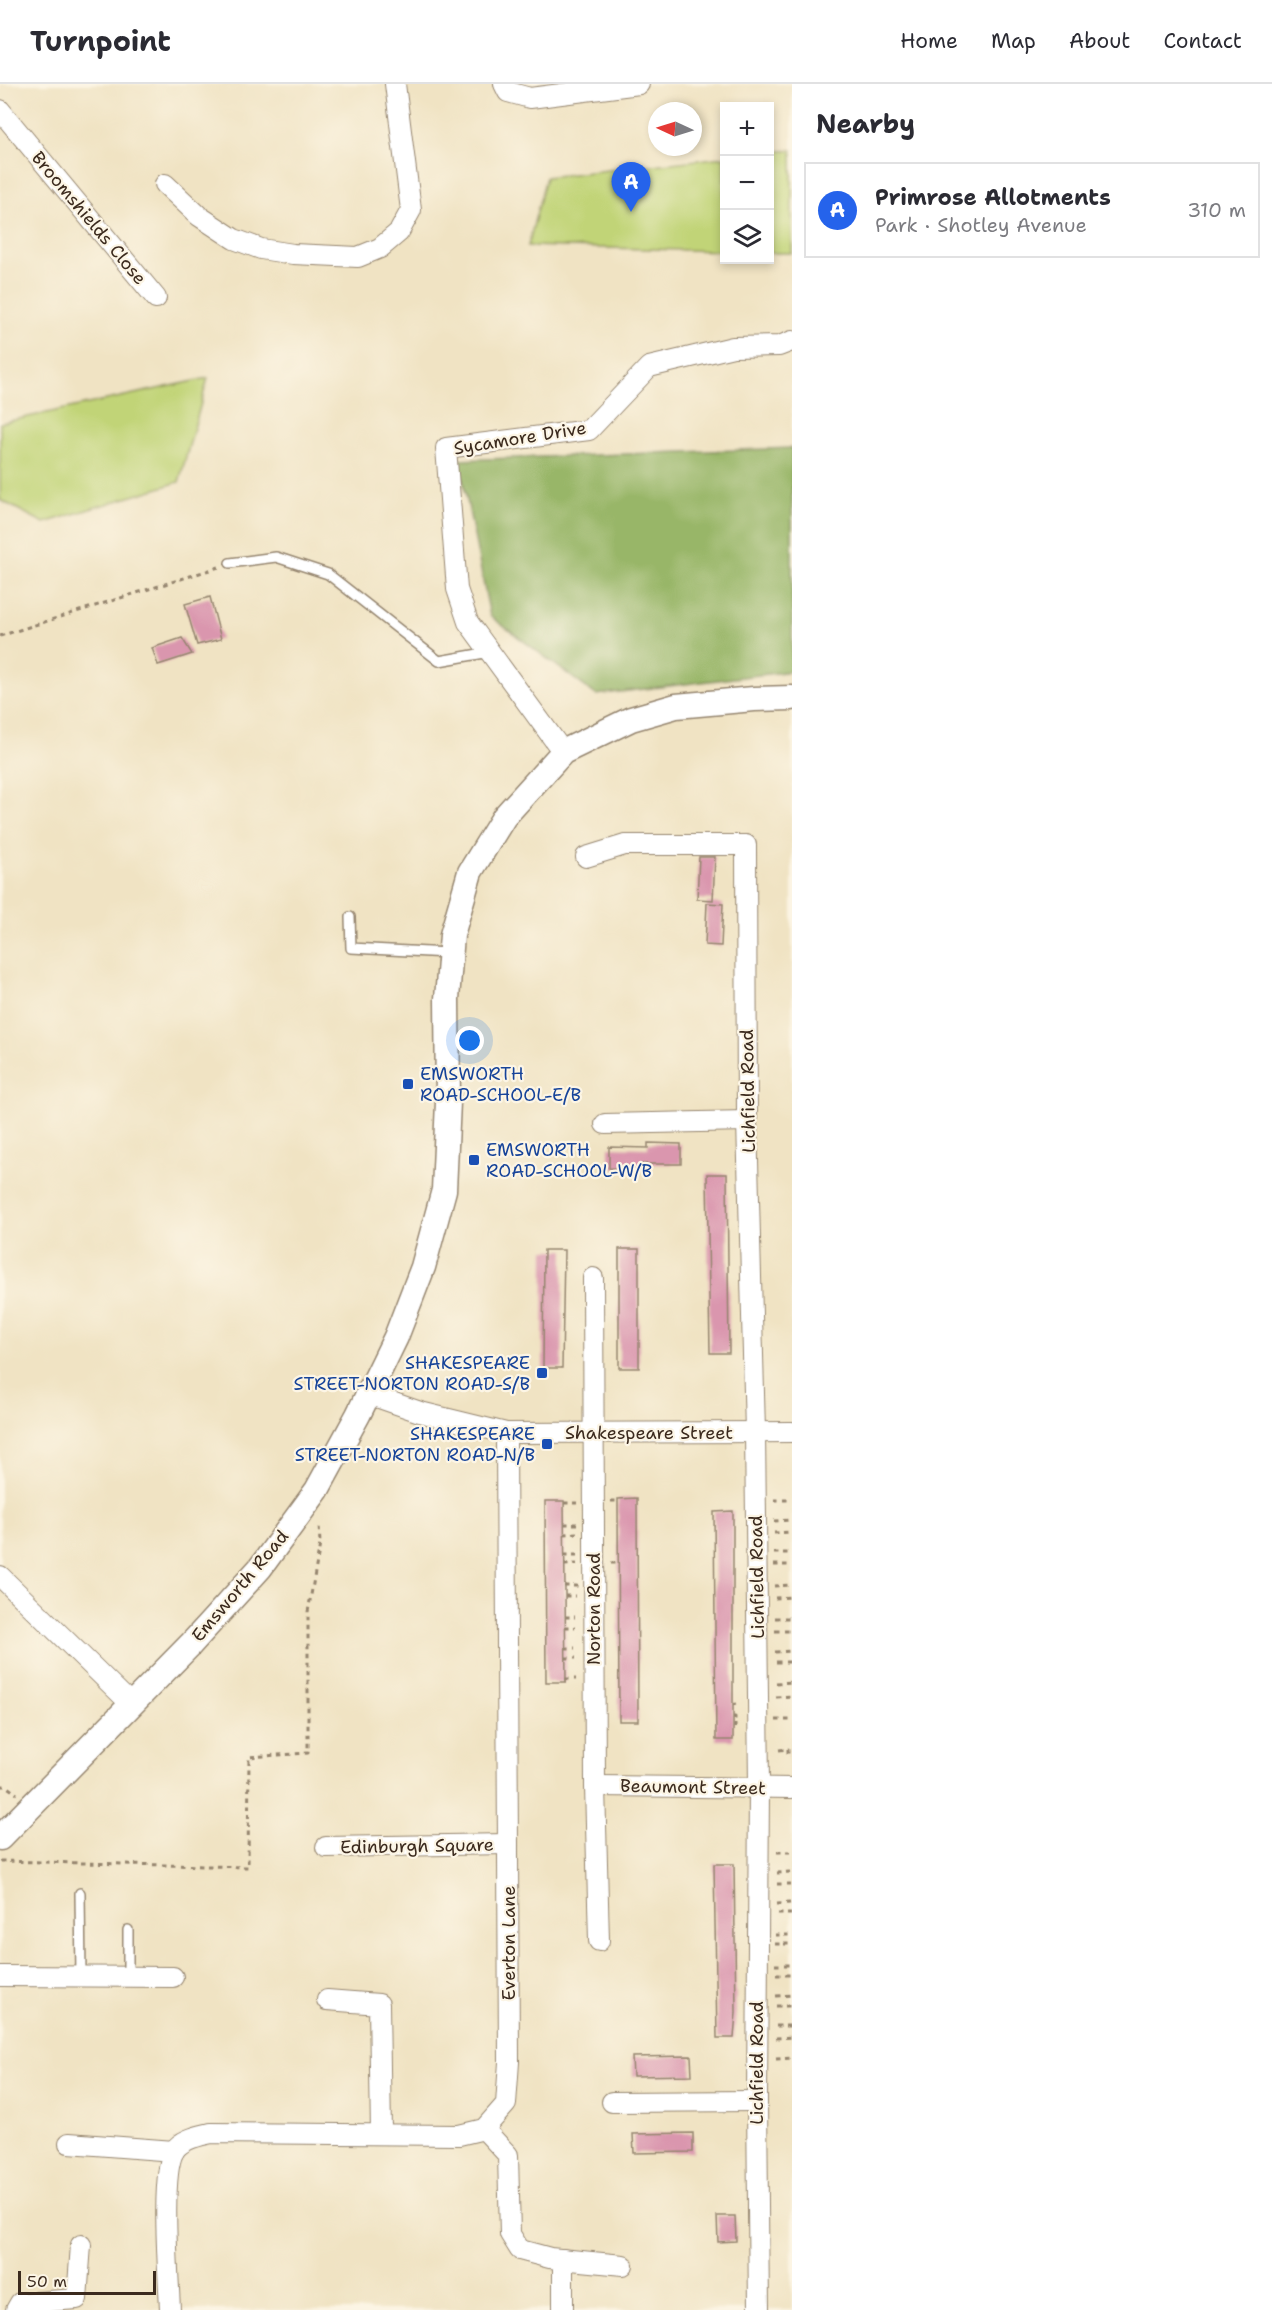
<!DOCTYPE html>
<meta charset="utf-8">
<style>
:root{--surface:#fff;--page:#f7f7f7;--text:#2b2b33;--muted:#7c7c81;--line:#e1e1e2;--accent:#2563eb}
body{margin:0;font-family:"Shantell Sans",sans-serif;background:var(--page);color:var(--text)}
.controls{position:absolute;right:18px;top:18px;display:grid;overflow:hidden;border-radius:0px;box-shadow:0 3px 9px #0003}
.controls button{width:54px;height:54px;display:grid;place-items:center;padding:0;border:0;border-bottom:2px solid var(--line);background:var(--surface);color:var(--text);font:30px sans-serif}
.compass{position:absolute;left:648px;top:18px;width:54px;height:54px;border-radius:50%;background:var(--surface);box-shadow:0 3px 9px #0003;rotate:274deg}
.scale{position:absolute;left:18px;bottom:15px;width:138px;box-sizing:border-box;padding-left:6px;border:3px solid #3b2a1e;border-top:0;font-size:16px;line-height:21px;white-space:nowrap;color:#3b2a1e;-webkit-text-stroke:4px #fcf5e5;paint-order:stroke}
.you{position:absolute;left:470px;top:957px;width:21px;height:21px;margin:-15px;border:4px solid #fff;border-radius:50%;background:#1a73e8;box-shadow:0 0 0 9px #1a73e833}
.badge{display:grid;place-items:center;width:39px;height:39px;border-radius:50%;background:var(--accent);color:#fff;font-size:20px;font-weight:700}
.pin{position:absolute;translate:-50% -50px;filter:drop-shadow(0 2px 3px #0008)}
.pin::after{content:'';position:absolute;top:32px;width:21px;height:18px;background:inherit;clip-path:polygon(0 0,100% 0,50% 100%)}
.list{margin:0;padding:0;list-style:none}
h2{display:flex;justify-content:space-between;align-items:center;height:78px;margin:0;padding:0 24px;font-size:26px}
h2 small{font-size:20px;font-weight:400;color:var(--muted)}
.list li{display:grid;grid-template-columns:39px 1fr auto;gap:18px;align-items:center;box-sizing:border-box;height:96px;margin:0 12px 12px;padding:0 12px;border:2px solid var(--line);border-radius:0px}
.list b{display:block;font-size:22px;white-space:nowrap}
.list p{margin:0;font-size:20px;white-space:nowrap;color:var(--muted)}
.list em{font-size:20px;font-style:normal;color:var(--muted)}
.icon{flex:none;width:33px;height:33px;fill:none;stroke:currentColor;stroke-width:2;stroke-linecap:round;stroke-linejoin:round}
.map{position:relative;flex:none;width:792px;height:2226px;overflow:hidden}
header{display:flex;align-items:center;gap:36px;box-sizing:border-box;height:84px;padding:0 30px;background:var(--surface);border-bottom:2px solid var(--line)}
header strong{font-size:28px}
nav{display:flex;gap:33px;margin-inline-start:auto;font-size:21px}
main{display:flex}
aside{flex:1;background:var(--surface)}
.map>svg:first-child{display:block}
</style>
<header>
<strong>Turnpoint</strong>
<nav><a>Home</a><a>Map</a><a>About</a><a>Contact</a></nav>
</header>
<main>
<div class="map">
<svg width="792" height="2226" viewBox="0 0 792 2226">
<rect width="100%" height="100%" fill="#fcf5e5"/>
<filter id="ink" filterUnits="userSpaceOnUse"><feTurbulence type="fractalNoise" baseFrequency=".0167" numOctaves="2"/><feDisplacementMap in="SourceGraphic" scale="12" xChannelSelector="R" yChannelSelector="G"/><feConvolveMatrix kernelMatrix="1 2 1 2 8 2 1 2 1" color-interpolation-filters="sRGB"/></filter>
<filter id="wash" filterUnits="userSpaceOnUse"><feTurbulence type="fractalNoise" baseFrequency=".008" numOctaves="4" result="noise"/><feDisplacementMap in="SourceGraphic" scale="24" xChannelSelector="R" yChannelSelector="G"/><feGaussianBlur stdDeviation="1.35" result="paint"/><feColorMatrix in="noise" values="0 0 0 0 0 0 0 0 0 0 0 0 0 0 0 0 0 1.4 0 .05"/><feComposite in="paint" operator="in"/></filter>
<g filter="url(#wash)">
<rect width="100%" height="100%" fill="#f0e3c3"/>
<g fill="#c1d477" stroke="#7e7f4a" stroke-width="1.5">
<path d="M792 66V169H770V68Z"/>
<path d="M724 73V167L528 162 546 93Z"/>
<path d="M208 294 179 398 44 439 0 416V339Z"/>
</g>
<path fill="#98b668" stroke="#6a7043" stroke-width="1.5" d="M792 364V587L596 611 490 532 459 376Z"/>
<g id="blocks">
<g fill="#da96ae">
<path d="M210 513 221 555 197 561 185 520Z"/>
<path d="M182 554 192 570 158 581 152 564Z"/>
<path d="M699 773H715L713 816 697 815Z"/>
<path d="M707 819 723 820 721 862 705 861Z"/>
<path d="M648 1059 681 1060V1080H642V1085L609 1084V1063L648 1064Z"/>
<path d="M707 1090H727L729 1269H710Z"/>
<rect x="619" y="1165" width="20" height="119"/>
<path d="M544 1166H564L562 1284H543Z"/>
<path d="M637 1414 638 1637H619L618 1415Z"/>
<path d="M545 1417H564L566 1598H546Z"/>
<path d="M733 1427V1656H716L714 1428Z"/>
<path d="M714 1780H734L736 1928 734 1954H717Z"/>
<path d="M691 1972 692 1991 633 1992 632 1973Z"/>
<path d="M693 2049V2068L634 2069 633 2050Z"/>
<path d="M717 2132H735L736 2157 718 2158Z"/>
</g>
</g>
</g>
<g filter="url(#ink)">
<use href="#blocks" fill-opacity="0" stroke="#968670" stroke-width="1.5"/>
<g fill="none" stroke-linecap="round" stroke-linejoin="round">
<g stroke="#968670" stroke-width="12">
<g id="service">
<path d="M230 479 276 473 328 490 439 577 490 568"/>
<path d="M350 833 351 864 448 869"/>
<path d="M80 1809 81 1893"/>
<path d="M128 1893V1846"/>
</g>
</g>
<g stroke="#968670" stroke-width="22">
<g id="minor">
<path d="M504 0 508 8 530 14 639 0"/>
<path d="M0 26 156 214"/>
<path d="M165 100 199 132 234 155 261 165 293 170 358 173 380 164 399 148 411 126 395 0"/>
<path d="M563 668 468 538 457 505 446 364 589 346 649 283 733 263 779 262 792 257"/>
<path d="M586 773 625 761H746L747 1037 755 1348 759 1701 757 2017 759 2226"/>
<path d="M605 1040 747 1037"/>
<path d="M593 1194 595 1702 599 1857"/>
<path d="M368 1310 420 1328 506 1349 792 1348"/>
<path d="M0 1492 131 1620"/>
<path d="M595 1702 792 1704"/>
<path d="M326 1763 508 1760"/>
<path d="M0 1892 173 1893"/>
<path d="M327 1916 379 1920 381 2050"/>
<path d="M612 2018 757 2017"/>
<path d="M484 2045 508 2071 510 2150 520 2166 550 2174 623 2181"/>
<path d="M69 2059 174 2067"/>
<path d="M16 2226 20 2219 77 2215 81 2161"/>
<path d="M170 2226C169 2194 160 2091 174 2067 181 2055 199 2052 211 2049L459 2051 484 2045 506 2020 509 1978 506 1349"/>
<path d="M563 2226V2175"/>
</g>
</g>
<g stroke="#968670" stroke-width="27">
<path id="tertiary" d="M0 1754 191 1560 260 1484 317 1406 358 1331 396 1253 423 1183 444 1106 448 1018 447 915 452 851 470 788 504 733 563 668 631 635 676 622 754 615 792 614"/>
</g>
<g stroke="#968670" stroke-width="3" stroke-dasharray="4.5 4.5" stroke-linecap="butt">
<path d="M0 552 219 483"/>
<path d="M774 1416H790"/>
<path d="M611 1417H618"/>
<path d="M564 1419H577"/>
<path d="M774 1437 790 1436"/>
<path d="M564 1440H577"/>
<path d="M774 1449 790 1448"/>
<path d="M564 1450 577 1449"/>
<path d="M774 1469H790"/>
<path d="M564 1471H577"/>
<path d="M611 1479H619"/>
<path d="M564 1481 577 1480"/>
<path d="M774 1481H790"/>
<path d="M564 1502H578"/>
<path d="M774 1502 790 1501"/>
<path d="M565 1512H575"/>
<path d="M775 1514 791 1513"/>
<path d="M565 1533H575"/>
<path d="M775 1534H791"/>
<path d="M565 1543H575"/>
<path d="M775 1547H791"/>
<path d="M565 1564H575"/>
<path d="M775 1568 791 1567"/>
<path d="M565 1574H576"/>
<path d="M776 1578H792"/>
<path d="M565 1595H576"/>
<path d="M776 1599 792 1598"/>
<path d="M776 1613 792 1612"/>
<path d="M734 1619 735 1621"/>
<path d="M733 1633H735V1644"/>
<path d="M776 1636H792"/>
<path d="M779 1666 788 1665V1672H790"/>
<path d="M0 1702H6L17 1710"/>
<path d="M777 1768H790"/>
<path d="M0 1777 248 1783 249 1673 308 1669V1528L320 1460 319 1440"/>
<path d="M777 1789 790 1788"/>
<path d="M777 1800H790"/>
<path d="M777 1820 790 1819"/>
<path d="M778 1830H791"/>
<path d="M775 1851H791"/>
<path d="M775 1860H791"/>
<path d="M775 1881H791"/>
<path d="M776 1891H792"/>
<path d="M776 1912 792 1911"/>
<path d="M776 1922H792"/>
<path d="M776 1942H792"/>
<path d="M776 1954 792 1953"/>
<path d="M776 1975 792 1974"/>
</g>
<use href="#service" stroke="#fff" stroke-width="9"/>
<use href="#minor" stroke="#fff" stroke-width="20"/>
<use href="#tertiary" stroke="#fff" stroke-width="24"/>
</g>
</g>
<g fill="#1a4fb4" stroke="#fcf5e5" stroke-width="2">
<rect x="402" y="994" width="12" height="12" rx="3"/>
<rect x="468" y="1070" width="12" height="12" rx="3"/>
<rect x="536" y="1283" width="12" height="12" rx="3"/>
<rect x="541" y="1354" width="12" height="12" rx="3"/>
</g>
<g text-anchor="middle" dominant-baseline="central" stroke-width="4.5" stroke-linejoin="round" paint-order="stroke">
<g font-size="18" fill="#3b2a1e" stroke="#fcf5e5">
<text transform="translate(89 134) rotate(50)">Broomshields Close</text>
<text transform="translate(520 354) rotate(-9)">Sycamore Drive</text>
<text transform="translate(748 1007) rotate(-91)">Lichfield Road</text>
<text x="649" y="1349">Shakespeare Street</text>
<text transform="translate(757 1493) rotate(-91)">Lichfield Road</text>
<text transform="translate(240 1502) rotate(-50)">Emsworth Road</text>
<text transform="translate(594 1525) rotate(-90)">Norton Road</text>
<text transform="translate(693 1703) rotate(1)">Beaumont Street</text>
<text transform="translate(417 1762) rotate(-1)">Edinburgh Square</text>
<text transform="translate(509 1859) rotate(-90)">Everton Lane</text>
<text transform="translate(757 1979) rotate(-90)">Lichfield Road</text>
</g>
<g font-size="18" fill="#164399" stroke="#fcf5e5" text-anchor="start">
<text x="420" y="990">EMSWORTH<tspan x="420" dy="21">ROAD-SCHOOL-E/B</tspan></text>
<text x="486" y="1066">EMSWORTH<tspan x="486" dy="21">ROAD-SCHOOL-W/B</tspan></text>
<text x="530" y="1279" text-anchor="end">SHAKESPEARE<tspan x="530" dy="21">STREET-NORTON ROAD-S/B</tspan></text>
<text x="535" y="1350" text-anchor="end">SHAKESPEARE<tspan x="535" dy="21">STREET-NORTON ROAD-N/B</tspan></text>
</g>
</g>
</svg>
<div class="controls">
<button>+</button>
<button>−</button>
<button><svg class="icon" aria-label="layers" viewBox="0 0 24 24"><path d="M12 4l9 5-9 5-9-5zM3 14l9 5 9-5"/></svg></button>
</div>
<svg class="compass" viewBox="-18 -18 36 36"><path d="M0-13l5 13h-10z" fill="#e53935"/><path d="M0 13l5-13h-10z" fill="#7c7c81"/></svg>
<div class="scale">50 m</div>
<div class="you"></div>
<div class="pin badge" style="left:631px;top:128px">A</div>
</div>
<aside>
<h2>Nearby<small></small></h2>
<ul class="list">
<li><span class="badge">A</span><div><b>Primrose Allotments</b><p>Park · Shotley Avenue</p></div><em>310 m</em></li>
</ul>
</aside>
</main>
